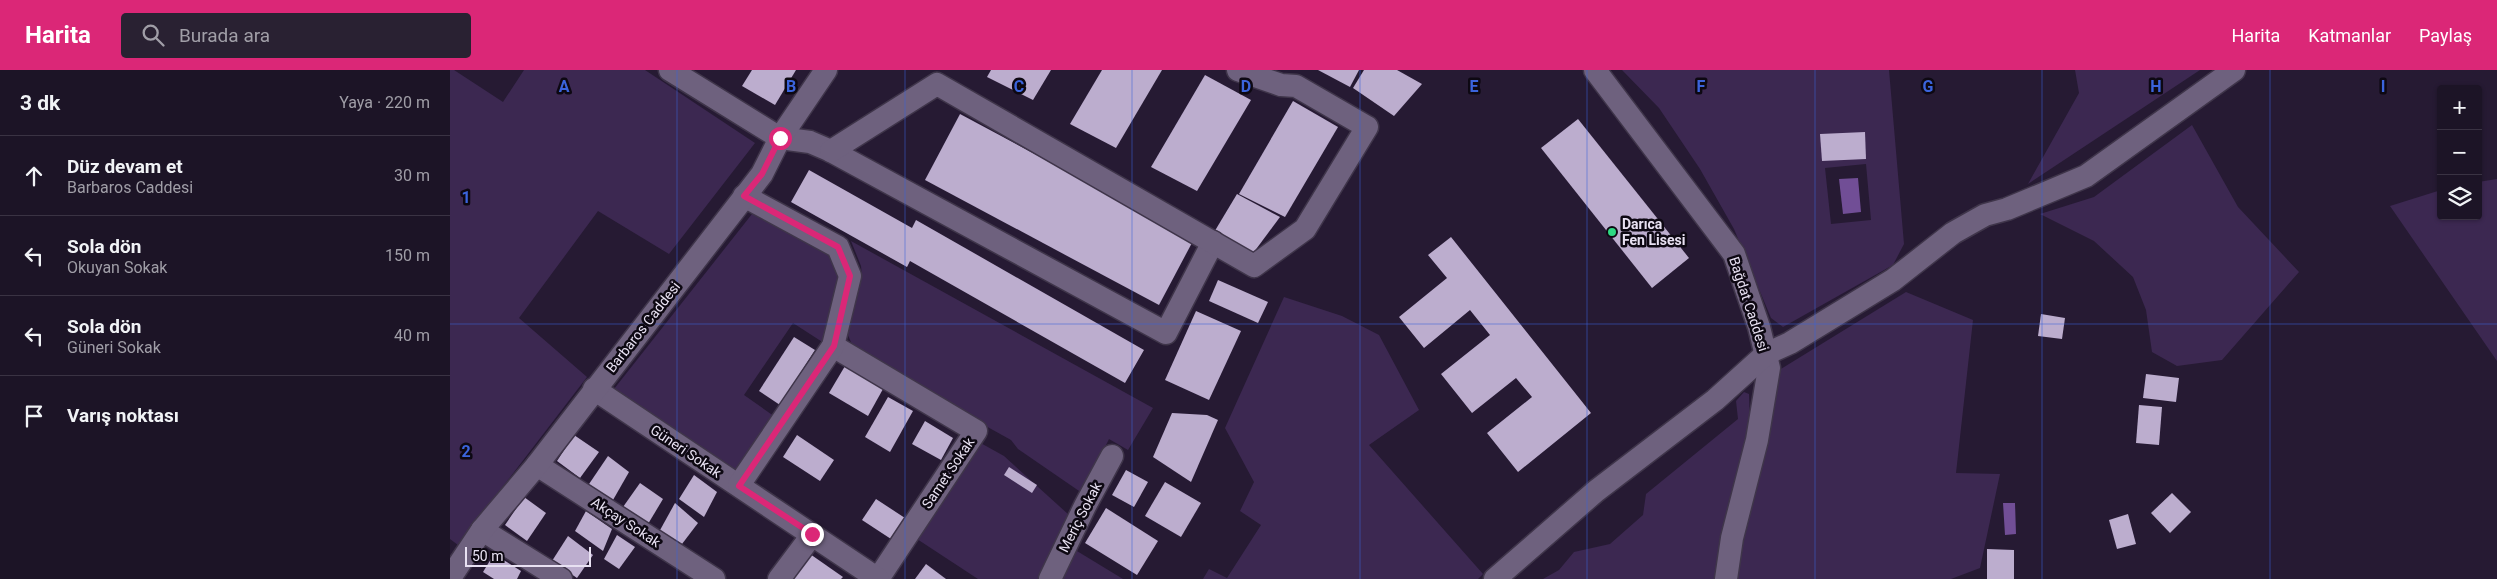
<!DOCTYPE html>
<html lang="tr">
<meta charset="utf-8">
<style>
:root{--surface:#1c1426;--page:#292132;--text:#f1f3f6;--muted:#a09ea7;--line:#3a3343;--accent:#db2777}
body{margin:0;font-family:Roboto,sans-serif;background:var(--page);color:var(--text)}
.controls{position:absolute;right:15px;top:15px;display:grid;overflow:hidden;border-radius:5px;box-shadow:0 1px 4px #0004}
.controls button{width:45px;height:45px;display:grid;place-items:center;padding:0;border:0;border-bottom:1px solid var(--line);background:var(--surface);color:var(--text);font:25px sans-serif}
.scale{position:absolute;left:15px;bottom:12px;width:126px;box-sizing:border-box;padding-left:5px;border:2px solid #e8e1f2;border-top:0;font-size:14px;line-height:18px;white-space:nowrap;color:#e8e1f2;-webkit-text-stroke:4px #0d0812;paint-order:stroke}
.stop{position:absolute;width:15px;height:15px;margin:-11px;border:4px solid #db2777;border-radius:50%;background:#fff}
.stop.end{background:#db2777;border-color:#fff;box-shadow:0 1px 5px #0008}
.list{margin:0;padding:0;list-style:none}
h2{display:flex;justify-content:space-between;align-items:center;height:65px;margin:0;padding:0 20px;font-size:21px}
h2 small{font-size:16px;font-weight:400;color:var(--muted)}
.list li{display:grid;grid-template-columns:32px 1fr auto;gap:15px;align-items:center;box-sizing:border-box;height:80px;padding:0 20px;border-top:1px solid var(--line)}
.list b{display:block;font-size:19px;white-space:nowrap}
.list p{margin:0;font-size:16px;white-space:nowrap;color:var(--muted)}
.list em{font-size:16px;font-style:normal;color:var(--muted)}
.icon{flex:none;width:28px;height:28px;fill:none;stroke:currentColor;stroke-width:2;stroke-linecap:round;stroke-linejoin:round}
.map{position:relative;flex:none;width:2047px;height:509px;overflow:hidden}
header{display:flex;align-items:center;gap:30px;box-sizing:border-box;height:70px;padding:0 25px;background:var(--accent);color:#fff}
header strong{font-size:24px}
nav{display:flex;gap:28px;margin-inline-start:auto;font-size:18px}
.search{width:350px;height:45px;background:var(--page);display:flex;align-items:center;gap:12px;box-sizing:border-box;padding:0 18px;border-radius:5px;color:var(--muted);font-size:19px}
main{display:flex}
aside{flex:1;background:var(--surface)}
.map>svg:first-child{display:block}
</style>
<header>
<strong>Harita</strong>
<div class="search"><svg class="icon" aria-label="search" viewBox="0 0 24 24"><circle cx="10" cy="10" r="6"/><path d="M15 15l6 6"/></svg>Burada ara</div>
<nav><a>Harita</a><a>Katmanlar</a><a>Paylaş</a></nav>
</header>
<main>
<aside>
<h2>3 dk<small>Yaya · 220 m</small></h2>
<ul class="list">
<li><svg class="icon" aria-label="ahead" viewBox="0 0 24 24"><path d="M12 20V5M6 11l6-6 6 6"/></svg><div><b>Düz devam et</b><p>Barbaros Caddesi</p></div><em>30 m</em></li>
<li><svg class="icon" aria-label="left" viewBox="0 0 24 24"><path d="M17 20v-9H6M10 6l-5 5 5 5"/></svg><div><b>Sola dön</b><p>Okuyan Sokak</p></div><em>150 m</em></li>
<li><svg class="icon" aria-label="left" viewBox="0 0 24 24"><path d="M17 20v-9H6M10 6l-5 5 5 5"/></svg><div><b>Sola dön</b><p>Güneri Sokak</p></div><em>40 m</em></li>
<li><svg class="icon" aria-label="arrive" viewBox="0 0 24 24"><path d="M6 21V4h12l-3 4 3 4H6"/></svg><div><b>Varış noktası</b></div></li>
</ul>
</aside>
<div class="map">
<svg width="2047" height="509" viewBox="0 0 2047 509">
<rect width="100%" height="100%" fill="#261a33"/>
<g fill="#3c2851" fill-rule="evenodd">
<path d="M0 0H4L53 32 74 0H195L305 73 219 184 148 141 69 248 137 307 8 475 0 469Z"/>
<path d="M1172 0H1439L1454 174 1443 195 1333 257 1321 248 1284 159 1250 99 1209 38ZM1416 94 1421 150 1381 154 1375 98Z"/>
<path d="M1625 0H1750L1578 114 1629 23Z"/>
<path d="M1742 55 1788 137 1849 202 1772 290 1727 296 1702 282 1696 240 1683 207 1644 171 1590 144 1644 127Z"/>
<path d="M2047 109V291L1940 136 1991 120V146H2028V112Z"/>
<path d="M302 144H317L385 184 393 203 377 275 343 253 294 325 328 349 291 404 164 319Z"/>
<path d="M401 171 703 338 678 380 659 369 632 423 568 379 561 370 406 284 398 265 412 207 411 196Z"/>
<path d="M1456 222 1523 250 1506 403 1550 404 1530 498 1501 509H1283L1298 454 1326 319V302Z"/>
<path d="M834 227 892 246 929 265 969 340 919 375 1033 504 1028 509H753L759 499 777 508 811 455 790 441 804 412 775 358Z"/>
<path d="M1294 322 1299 324 1300 356 1267 509H1093L1109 500 1124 482 1160 474 1193 445 1196 424 1288 349 1286 331Z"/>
<path d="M527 371 554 386 619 445 589 509H528L467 469Z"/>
<path d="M622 478 673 509H607Z"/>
</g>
<g fill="#714e96">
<path d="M1408 108 1411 142 1393 144 1389 109Z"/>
<path d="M1553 433H1565L1566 464 1555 465Z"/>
</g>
<g fill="#bcadce">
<path d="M302 0H346L325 35 292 16Z"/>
<path d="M541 0H601L583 30 537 7Z"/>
<path d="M652 0H712L666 78 620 54Z"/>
<path d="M868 0H909L900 17Z"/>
<path d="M914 0H947L972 14 944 46 903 18Z"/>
<path d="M755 5 801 30 747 121 701 97Z"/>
<path d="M843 31 888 57 835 147 789 124Z"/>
<path d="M510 44 744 169 709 235 475 110Z"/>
<path d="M1128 49 1239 188 1202 218 1091 78Z"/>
<path d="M1415 62 1416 89 1372 91 1370 64Z"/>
<path d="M359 100 462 158 466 150 694 280 675 313 460 191 457 197 341 132Z"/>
<path d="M787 124 830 147 801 186 763 164Z"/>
<path d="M1001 167 1141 343 1068 402 1037 363 1082 327 1066 308 1022 343 991 304 1040 265 1020 240 974 278 949 247 997 208 978 185Z"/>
<path d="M768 210 818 232 808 253 759 231Z"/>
<path d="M746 241 791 261 759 330 715 310Z"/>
<path d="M1591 244 1615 248 1612 269 1588 266Z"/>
<path d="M344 267 365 280 330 335 309 321Z"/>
<path d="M395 296 433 319 418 346 379 323Z"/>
<path d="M1696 304 1729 308 1726 332 1693 328Z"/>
<path d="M438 327 463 341 440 382 415 367Z"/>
<path d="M1689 335 1712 337 1709 375 1686 373Z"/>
<path d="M722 343 757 345 768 350 741 412 703 387Z"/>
<path d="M475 351 503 368 491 390 462 374Z"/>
<path d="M124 365 149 382 130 408 107 391Z"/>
<path d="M347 365 384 390 370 411 333 387Z"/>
<path d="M158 386 179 402 163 430 137 417Z"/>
<path d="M559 397 587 415 582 423 554 405Z"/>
<path d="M676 400 698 412 684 437 662 425Z"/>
<path d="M244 405 267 422 254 447 229 429Z"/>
<path d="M715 412 751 433 731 467 695 446Z"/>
<path d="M190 413 213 429 198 454 173 437Z"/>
<path d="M1722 423 1741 442 1720 463 1701 443Z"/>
<path d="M74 427 96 443 77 471 55 455Z"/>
<path d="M426 429 455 448 441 469 412 450Z"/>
<path d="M225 433 248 453 232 474 209 462Z"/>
<path d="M656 438 708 471 687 505 635 473Z"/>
<path d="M136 441 162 459 153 481 125 461Z"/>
<path d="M1678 444 1686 474 1667 479 1659 450Z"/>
<path d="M167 465 185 477 169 499 154 489Z"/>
<path d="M118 466 143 485 127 508 102 491Z"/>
<path d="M1537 479 1564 480V509H1537Z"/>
<path d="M44 484 71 501 67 509H44L33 502Z"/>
<path d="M360 484 393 507 391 509H343Z"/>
<path d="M476 494 496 509H465Z"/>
</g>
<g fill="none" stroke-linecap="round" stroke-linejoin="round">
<g stroke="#3f354a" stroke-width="25">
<g id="minor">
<path d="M220 0 330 68 360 72 381 81 716 263 763 172"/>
<path d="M1145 0 1284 184 1309 257 1319 298 1307 370 1282 468 1276 509"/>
<path d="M381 81 487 14 804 196 855 159 917 57 846 16 831 15 788 0"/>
<path d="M383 276 526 361 428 509"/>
<path d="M144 319 428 509"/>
<path d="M87 395 264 509"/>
<path d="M289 415 383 276 400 206 388 177 294 126"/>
<path d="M32 460 111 509"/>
<path d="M0 508 32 460 87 395 312 104 330 68 376 0"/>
<path d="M329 509 362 465"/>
<path d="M600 509 635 436 662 386"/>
<path d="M1045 509 1146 421 1265 330 1316 284 1340 273 1443 210 1503 163 1535 145 1557 139 1636 106 1784 0"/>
</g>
</g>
<use href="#minor" stroke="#6e617e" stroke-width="22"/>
</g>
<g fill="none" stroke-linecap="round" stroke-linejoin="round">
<path stroke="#db2777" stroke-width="6" d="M330 68 312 104 294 126 388 177 400 206 384 276 289 416 362 464"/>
</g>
<path fill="none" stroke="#3b64dc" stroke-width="1" stroke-opacity="0.55" d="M227 0V509M455 0V509M682 0V509M910 0V509M1137 0V509M1365 0V509M1592 0V509M1820 0V509M0 254H2047"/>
<circle fill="#2ed883" stroke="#0d0812" stroke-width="2" cx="1162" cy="162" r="5"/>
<g text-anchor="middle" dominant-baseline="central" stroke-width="5" stroke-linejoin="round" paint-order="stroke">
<g font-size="14" font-weight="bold" fill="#e8e1f2" stroke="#0d0812" text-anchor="start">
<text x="1172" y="154">Darıca<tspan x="1172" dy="16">Fen Lisesi</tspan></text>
</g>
<g font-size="14" fill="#e8e1f2" stroke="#0d0812">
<text transform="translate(1299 234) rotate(72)">Bağdat Caddesi</text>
<text transform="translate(193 257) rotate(-52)">Barbaros Caddesi</text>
<text transform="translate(236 381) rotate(34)">Güneri Sokak</text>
<text transform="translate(498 403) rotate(-56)">Samet Sokak</text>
<text transform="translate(630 447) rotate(-63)">Meriç Sokak</text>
<text transform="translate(176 452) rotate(33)">Akçay Sokak</text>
</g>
</g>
<g font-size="16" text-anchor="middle" font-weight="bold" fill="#3b64dc" stroke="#0d0812" stroke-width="5" stroke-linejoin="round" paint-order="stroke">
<text x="114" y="22">A</text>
<text x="341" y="22">B</text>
<text x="569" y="22">C</text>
<text x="796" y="22">D</text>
<text x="1024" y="22">E</text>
<text x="1251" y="22">F</text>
<text x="1478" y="22">G</text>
<text x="1706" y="22">H</text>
<text x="1933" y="22">I</text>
<text x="16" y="133">1</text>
<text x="16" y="387">2</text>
</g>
</svg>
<div class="controls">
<button>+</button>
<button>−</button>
<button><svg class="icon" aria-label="layers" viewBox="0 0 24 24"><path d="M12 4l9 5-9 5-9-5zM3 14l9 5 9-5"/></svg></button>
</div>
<div class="scale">50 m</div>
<div class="stop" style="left:330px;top:68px"></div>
<div class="stop end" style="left:362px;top:464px"></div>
</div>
</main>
